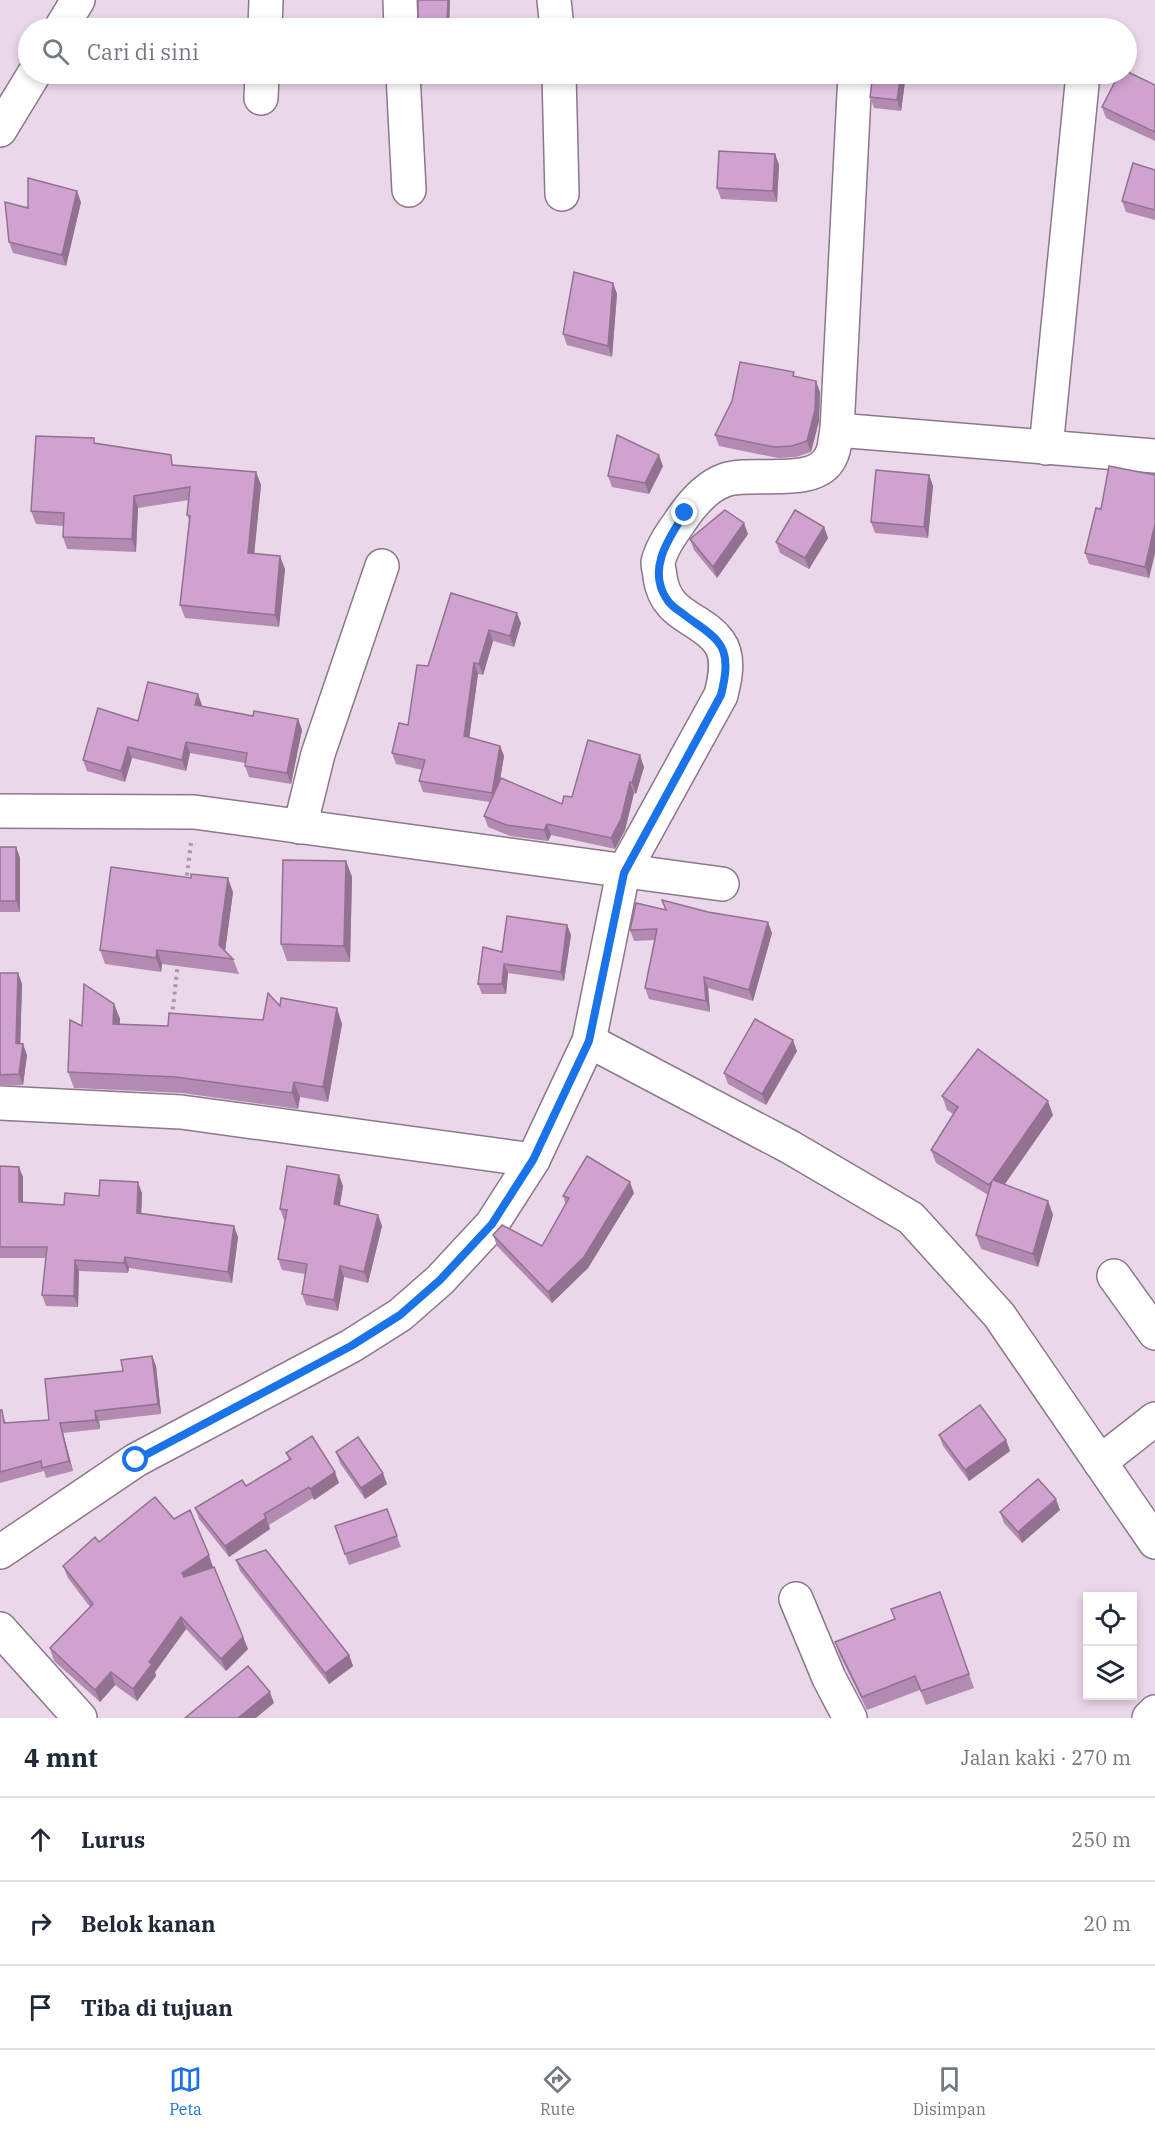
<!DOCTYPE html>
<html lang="id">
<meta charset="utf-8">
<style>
:root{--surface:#fff;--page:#f6f6f7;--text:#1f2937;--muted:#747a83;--line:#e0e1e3;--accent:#1a73e8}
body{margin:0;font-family:"IBM Plex Serif",serif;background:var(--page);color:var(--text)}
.controls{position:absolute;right:18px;bottom:18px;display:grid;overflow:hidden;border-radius:0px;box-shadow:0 3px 9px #0003}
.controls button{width:54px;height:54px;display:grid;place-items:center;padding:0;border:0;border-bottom:2px solid var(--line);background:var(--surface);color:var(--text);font:30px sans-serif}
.stop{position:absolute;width:18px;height:18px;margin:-14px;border:4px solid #1a73e8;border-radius:50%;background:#fff}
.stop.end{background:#1a73e8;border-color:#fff;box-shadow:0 2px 6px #0008}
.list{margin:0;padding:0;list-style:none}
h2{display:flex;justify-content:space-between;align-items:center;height:78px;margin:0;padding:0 24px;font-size:26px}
h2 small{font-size:20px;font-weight:400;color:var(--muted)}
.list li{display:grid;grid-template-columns:39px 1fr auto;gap:18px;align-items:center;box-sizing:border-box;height:84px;padding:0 24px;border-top:2px solid var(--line)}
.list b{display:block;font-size:22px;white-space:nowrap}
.list em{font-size:20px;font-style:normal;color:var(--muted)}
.icon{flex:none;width:33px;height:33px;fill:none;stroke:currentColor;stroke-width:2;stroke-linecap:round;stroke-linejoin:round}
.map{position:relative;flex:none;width:1155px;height:1718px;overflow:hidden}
.search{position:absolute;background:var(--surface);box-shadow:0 3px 9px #0003;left:18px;right:18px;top:18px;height:66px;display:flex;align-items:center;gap:15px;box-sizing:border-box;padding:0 21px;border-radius:33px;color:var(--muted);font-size:22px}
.sheet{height:330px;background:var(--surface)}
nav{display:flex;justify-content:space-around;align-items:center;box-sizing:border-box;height:84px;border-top:2px solid var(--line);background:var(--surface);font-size:16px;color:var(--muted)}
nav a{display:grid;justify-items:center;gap:3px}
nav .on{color:var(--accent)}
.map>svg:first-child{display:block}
</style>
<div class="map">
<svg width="1155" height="1718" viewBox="0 0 1155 1718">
<rect width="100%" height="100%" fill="#ebd7ea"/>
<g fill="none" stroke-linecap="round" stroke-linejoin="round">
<g stroke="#8b788a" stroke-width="36">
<g id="minor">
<path d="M400 0 401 28"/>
<path d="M554 0 557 28"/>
<path d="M61 28 78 0"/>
<path d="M265 28 266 0"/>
<path d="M403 74 409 190"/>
<path d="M559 74 562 194"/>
<path d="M261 98 262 74"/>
<path d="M0 130 34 74"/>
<path d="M837 430 1155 456"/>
<path d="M1046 448 1083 74"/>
<path d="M0 811 194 812 722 884"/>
<path d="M300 827 318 754 382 566"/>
<path d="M589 1041 790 1147 911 1218 999 1315 1155 1542"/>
<path d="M0 1103 181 1112 533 1160"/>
<path d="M1114 1276 1155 1333"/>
<path d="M1100 1462 1155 1419"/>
<path d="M0 1552 136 1460 351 1346 400 1315 440 1280 492 1224 533 1160 589 1041 623 873 721 695C725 679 730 657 719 642 700 616 666 618 660 577 660 573 658 567 658 563 660 550 671 534 679 523 690 506 705 487 725 480 752 470 817 489 831 456 835 449 835 438 837 430L855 74"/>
<path d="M796 1599 829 1678 850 1718"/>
<path d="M0 1629 80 1718"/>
<path d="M1149 1718 1155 1712"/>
</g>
</g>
<g stroke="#aa9aa9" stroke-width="4" stroke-dasharray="3 4.5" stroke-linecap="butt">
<path d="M186 883 191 843"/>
<path d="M172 1017 178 962"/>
</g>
<use href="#minor" stroke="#fff" stroke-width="33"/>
</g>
<g fill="#b38bb2">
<path d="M450 0 449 28H420L418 23Z"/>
<path d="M873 74H906L901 111 874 108 870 97Z"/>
<path d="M1155 85V141L1106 118 1102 107Z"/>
<path d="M775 154 779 165 777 202 721 199 717 188Z"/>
<path d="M1155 170V220L1126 212 1122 201Z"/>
<path d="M81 202 66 266 13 253 9 242 28 208Z"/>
<path d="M613 283 617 294 612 357 567 345 563 334Z"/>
<path d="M795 377 820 392 819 421 811 452 796 457 778 458 719 446 715 435Z"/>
<path d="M96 443 175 465 256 472 261 485 254 554 285 569 279 627 185 618 180 605 189 520 187 515 189 500 138 508 136 552 67 549 63 537V526L36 524 31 511Z"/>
<path d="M663 466 649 494 612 487 608 476Z"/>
<path d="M929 475 933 486 928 538 875 533 871 522Z"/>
<path d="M1155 475V553L1149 578 1089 564 1085 553 1101 509Z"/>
<path d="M824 527 828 538 809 569 780 553 776 542Z"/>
<path d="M748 534 717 578 694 550 690 539Z"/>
<path d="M451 593 521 623 514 647 493 641 483 675 478 674 469 738 500 746 504 756 500 779 562 804 572 797 644 767 636 794 634 793 625 830 615 849 551 835 548 841 510 836 488 827 484 816 490 802 423 792 419 781 423 770 396 764 392 753 408 725 428 666Z"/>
<path d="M202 705V706L253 716 298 719 302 730 291 784 249 777 245 766V763L190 753 186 771 132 758 125 782 87 771 83 760 138 721Z"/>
<path d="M0 847H16L20 858V912H0Z"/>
<path d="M346 861 352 877 350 962 287 961 281 944Z"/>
<path d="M233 892 225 951 233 959 239 974 162 964 161 972 105 964 100 950Z"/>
<path d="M636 903 772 933 753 1001 708 988 710 1012 649 999 645 988 655 940 634 941 630 930Z"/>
<path d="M567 925 571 935 564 981 508 973 506 994H482L478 984 502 952Z"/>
<path d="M0 973H18L22 984 20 1044 27 1055 23 1085 0 1086Z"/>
<path d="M114 1004 120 1019V1024L168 1026 263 1020 280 1006 342 1024 328 1102 300 1097 298 1109 182 1093 74 1088 68 1072 82 1026Z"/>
<path d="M797 1051 766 1105 728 1084 724 1073Z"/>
<path d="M942 1096 1053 1115 1004 1185 1048 1201 1053 1215 1038 1267 981 1249 976 1235 988 1195 936 1163 931 1150 953 1114 947 1110Z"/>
<path d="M0 1166 23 1177V1202L64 1205 99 1196 142 1193 141 1213 238 1237 232 1283 129 1268 128 1273 79 1271 78 1307 46 1306 42 1295 46 1258H0Z"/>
<path d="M343 1186 340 1206 378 1215 382 1226 368 1283 344 1277 338 1311 306 1305 302 1294 305 1274 282 1270 278 1259 285 1220H284L280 1209Z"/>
<path d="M634 1193 588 1268 552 1303 497 1246 493 1235 542 1246 566 1205 563 1196Z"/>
<path d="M152 1356 156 1366 161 1414 99 1421 100 1429 63 1433 73 1471 46 1478 44 1471 0 1483V1410L5 1420 6 1423 49 1420 123 1371Z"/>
<path d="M939 1435 1006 1440 1010 1451 969 1481 943 1446Z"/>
<path d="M336 1452 387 1484 365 1499 340 1463Z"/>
<path d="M286 1453 339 1483 314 1500 313 1498 269 1525 270 1529 229 1557 199 1519 195 1508 246 1486 289 1460Z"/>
<path d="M387 1509 401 1547 349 1565 335 1526Z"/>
<path d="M1060 1510 1022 1543 1004 1523 1000 1512Z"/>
<path d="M99 1542 213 1567 248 1649 226 1671 186 1629 155 1672 156 1676 137 1701 115 1685 100 1702 54 1661 50 1648 90 1607 68 1578 63 1566Z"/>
<path d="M236 1560 349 1655 353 1666 329 1684 240 1571Z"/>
<path d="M940 1592 974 1688 926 1705 920 1690 867 1710 840 1656 835 1642 895 1619Z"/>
</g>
<g fill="#927191">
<path d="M448 0H450L449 28 447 23Z"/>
<path d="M901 74H906L901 111 897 100Z"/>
<path d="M775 154 779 165 777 202 773 191Z"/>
<path d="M77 191 81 202 66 266 62 255Z"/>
<path d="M613 283 617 294 612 357 608 346Z"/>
<path d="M816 381 820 392 819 421 811 452 807 441Z"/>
<path d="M659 455 663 466 649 494 645 483Z"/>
<path d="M256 472 261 485 253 566 248 553Z"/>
<path d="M929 475 933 486 928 538 924 527Z"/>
<path d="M134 496 138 508 136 552 132 539Z"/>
<path d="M744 523 748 534 717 578 713 567Z"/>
<path d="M1155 524V553L1149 578 1145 567Z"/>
<path d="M824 527 828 538 809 569 805 558Z"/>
<path d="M280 556 285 569 279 627 275 615Z"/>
<path d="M517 613 521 623 514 647 510 636Z"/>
<path d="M489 630 493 641 483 675 479 664Z"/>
<path d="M474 663 478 674 468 747 464 736Z"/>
<path d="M198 694 202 705 199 716 195 705Z"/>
<path d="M298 719 302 730 291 784 287 773Z"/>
<path d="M186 742 190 753 186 771 182 760Z"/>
<path d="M500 746 504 756 496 803 492 793Z"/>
<path d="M128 747 132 758 125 782 121 771Z"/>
<path d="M640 755 644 767 636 794 632 783Z"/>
<path d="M630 782 634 793 625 830 615 849 611 838Z"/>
<path d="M547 824 551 835 548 841 544 830Z"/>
<path d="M16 847 20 858V912L16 901Z"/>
<path d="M346 861 352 877 350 962 344 946Z"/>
<path d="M228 878 233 892 224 959 219 945Z"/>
<path d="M768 922 772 933 753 1001 749 990Z"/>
<path d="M567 925 571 935 564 981 561 972Z"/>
<path d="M157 950 162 964 161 972 156 958Z"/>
<path d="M504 964 508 973 506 994 502 984Z"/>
<path d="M18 973 22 984 20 1054 16 1043Z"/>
<path d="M704 977 708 988 710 1012 706 1001Z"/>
<path d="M114 1004 120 1019 119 1040 113 1024Z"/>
<path d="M337 1008 342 1024 328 1102 323 1087Z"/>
<path d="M793 1040 797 1051 766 1105 762 1094Z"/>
<path d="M23 1044 27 1055 23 1085 19 1074Z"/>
<path d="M294 1082 300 1097 298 1109 292 1093Z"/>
<path d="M1048 1101 1053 1115 998 1194 993 1180Z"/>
<path d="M19 1167 23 1177V1213L19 1202Z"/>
<path d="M339 1175 343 1186 338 1215 334 1204Z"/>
<path d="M138 1182 142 1193 141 1223 137 1213Z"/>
<path d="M630 1182 634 1193 588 1268 552 1303 548 1292Z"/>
<path d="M1048 1201 1053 1215 1038 1267 1033 1254Z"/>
<path d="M378 1215 382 1226 368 1283 364 1272Z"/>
<path d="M234 1226 238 1237 232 1283 228 1272Z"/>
<path d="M125 1257 129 1268 128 1273 124 1263Z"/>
<path d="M75 1260 79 1271 78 1307 74 1296Z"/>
<path d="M340 1266 344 1277 338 1311 334 1300Z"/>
<path d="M152 1356 156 1366 161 1414 158 1404Z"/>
<path d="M95 1411 99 1421 100 1429 96 1420Z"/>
<path d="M60 1423 63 1433 73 1471 69 1461Z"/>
<path d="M1006 1440 1010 1451 969 1481 965 1470Z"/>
<path d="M335 1472 339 1483 314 1500 310 1489Z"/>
<path d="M383 1473 387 1484 365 1499 361 1488Z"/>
<path d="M1056 1499 1060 1510 1022 1543 1018 1532Z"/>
<path d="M266 1518 270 1529 229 1557 225 1546Z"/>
<path d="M209 1555 213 1567 187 1585 182 1573Z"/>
<path d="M181 1617 186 1629 155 1672 156 1676 137 1701 133 1689 149 1662Z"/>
<path d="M243 1637 248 1649 226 1671 221 1659Z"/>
<path d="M349 1655 353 1666 329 1684 325 1673Z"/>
<path d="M111 1672 115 1685 100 1702 95 1690Z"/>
<path d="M270 1692 274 1703 256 1718H238Z"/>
</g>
<g fill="#d0a2cf" stroke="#927191" stroke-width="1.5">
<path d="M418 0H448L447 23H418Z"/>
<path d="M878 25 906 28H878Z"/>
<path d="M1126 71 1155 85V132L1102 107 1119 74H1126Z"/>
<path d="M873 74H901L897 100 870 97Z"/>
<path d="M719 151 775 154 773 191 717 188Z"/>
<path d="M1133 163 1155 170V210L1122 201Z"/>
<path d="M28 178 77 191 62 255 9 242 5 202 28 208Z"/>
<path d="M574 272 613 283 608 346 563 334Z"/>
<path d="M740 362 794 372 793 376 816 381 815 410 807 441 792 446 774 447 715 435 732 401Z"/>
<path d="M617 435 659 455 645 483 608 476Z"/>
<path d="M36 436 94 438V443L171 455 172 465 256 472 248 553 280 556 275 615 180 605 190 516 187 515 190 487 134 496 132 539 63 537 64 513 31 511Z"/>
<path d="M1109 466 1155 475V524L1145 567 1085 553 1096 508 1101 509Z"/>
<path d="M876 470 929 475 924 527 871 522Z"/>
<path d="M725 510 744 523 713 567 690 539Z"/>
<path d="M795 510 824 527 805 558 776 542Z"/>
<path d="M451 593 517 613 510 636 489 630 479 664 474 663 464 736 500 746 492 793 419 781 425 760 392 753 399 723 408 725 417 665 428 666Z"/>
<path d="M148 682 198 694 195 705 253 716 254 711 298 719 287 773 245 766 247 753 186 742 182 760 128 747 121 771 83 760 98 708 138 721Z"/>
<path d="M588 740 640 755 632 783 630 782 621 819 611 838 547 824 544 830 506 825 484 816 501 778 562 804 564 796 572 797Z"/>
<rect x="0" y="847" width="16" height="54"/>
<path d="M283 860 346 861 344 946 281 944Z"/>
<path d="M111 867 191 878V874L228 878 219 945 233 959 157 950 156 958 100 950Z"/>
<path d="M662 900 708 912 768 922 749 990 704 977 706 1001 645 988 657 929 630 930 636 903 666 910Z"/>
<path d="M507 916 567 925 561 972 504 964 502 984H478L483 947 502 952Z"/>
<path d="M0 973H18L16 1043 23 1044 19 1074 0 1075Z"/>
<path d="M84 984 114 1004 113 1024 168 1026 169 1013 263 1020 268 993 280 1006 281 998 337 1008 323 1087 294 1082 292 1093 176 1077 68 1072 70 1020 82 1026Z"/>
<path d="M755 1019 793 1040 762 1094 724 1073Z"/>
<path d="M978 1049 1048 1101 993 1180 1048 1201 1033 1254 976 1235 992 1181 989 1185 931 1150 958 1107 942 1096Z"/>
<path d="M587 1156 630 1182 584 1257 548 1292 493 1235 502 1225 542 1246 569 1198 563 1196Z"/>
<path d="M0 1166 19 1167V1202L64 1205 65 1193 99 1196 100 1180 138 1182 137 1213 234 1226 228 1272 125 1257 124 1263 75 1260 74 1296 42 1295 47 1247H0Z"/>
<path d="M287 1166 339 1175 334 1204 378 1215 364 1272 340 1266 334 1300 302 1294 307 1264 278 1259 287 1210 280 1209Z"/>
<path d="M152 1356 158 1404 95 1411 96 1420 60 1423 69 1461 42 1468 41 1461 0 1472V1410H2L4 1423 49 1420 45 1379 123 1371 121 1360Z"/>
<path d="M980 1405 1006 1440 965 1470 939 1435Z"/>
<path d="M312 1436 335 1472 310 1489 309 1487 264 1514 266 1518 225 1546 195 1508 242 1480 246 1486 291 1459 286 1453Z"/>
<path d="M358 1437 383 1473 361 1488 336 1452Z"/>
<path d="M1038 1479 1056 1499 1018 1532 1000 1512Z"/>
<path d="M155 1497 174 1519 190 1510 209 1555 182 1573 184 1577 214 1567 243 1637 221 1659 181 1617 149 1662 152 1664 133 1689 111 1672 95 1690 50 1648 93 1604 63 1566 95 1537 99 1542Z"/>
<path d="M387 1509 397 1536 345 1554 335 1526Z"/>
<path d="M266 1550 349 1655 325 1673 236 1560Z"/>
<path d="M940 1592 969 1674 921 1691 915 1676 862 1697 835 1642 895 1619 891 1609Z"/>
<path d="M248 1666 270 1692 238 1718H185Z"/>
</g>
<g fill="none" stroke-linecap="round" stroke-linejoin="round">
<path stroke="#1a73e8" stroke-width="8" d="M136 1460 351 1346 400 1315 440 1280 492 1224 533 1160 589 1041 624 873 721 695C725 679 730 656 718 642 711 632 696 624 686 616 681 612 672 607 668 601 646 571 668 539 685 513"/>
</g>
</svg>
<div class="controls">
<button><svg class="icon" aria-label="locate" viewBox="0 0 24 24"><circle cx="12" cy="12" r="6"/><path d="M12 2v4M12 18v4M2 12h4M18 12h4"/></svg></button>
<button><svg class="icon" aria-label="layers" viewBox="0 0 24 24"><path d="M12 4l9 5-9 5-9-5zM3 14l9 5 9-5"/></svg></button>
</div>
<div class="stop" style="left:136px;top:1460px"></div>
<div class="stop end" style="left:685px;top:513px"></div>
<div class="search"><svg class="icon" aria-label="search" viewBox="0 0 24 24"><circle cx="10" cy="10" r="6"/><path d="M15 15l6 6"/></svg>Cari di sini</div>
</div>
<section class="sheet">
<h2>4 mnt<small>Jalan kaki · 270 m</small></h2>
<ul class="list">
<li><svg class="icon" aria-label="ahead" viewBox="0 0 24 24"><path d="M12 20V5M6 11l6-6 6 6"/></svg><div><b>Lurus</b></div><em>250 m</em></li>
<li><svg class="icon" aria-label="right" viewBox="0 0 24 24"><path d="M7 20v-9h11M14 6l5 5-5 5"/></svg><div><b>Belok kanan</b></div><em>20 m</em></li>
<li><svg class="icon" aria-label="arrive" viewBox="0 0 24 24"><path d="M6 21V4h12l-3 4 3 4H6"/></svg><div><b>Tiba di tujuan</b></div></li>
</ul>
</section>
<nav>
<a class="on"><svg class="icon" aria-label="map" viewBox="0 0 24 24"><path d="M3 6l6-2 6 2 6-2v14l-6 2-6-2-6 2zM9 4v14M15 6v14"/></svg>Peta</a>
<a><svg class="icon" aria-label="directions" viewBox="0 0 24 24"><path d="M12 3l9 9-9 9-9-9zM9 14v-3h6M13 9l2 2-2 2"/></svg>Rute</a>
<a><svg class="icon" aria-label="saved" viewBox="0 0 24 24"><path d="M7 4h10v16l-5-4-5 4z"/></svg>Disimpan</a>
</nav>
